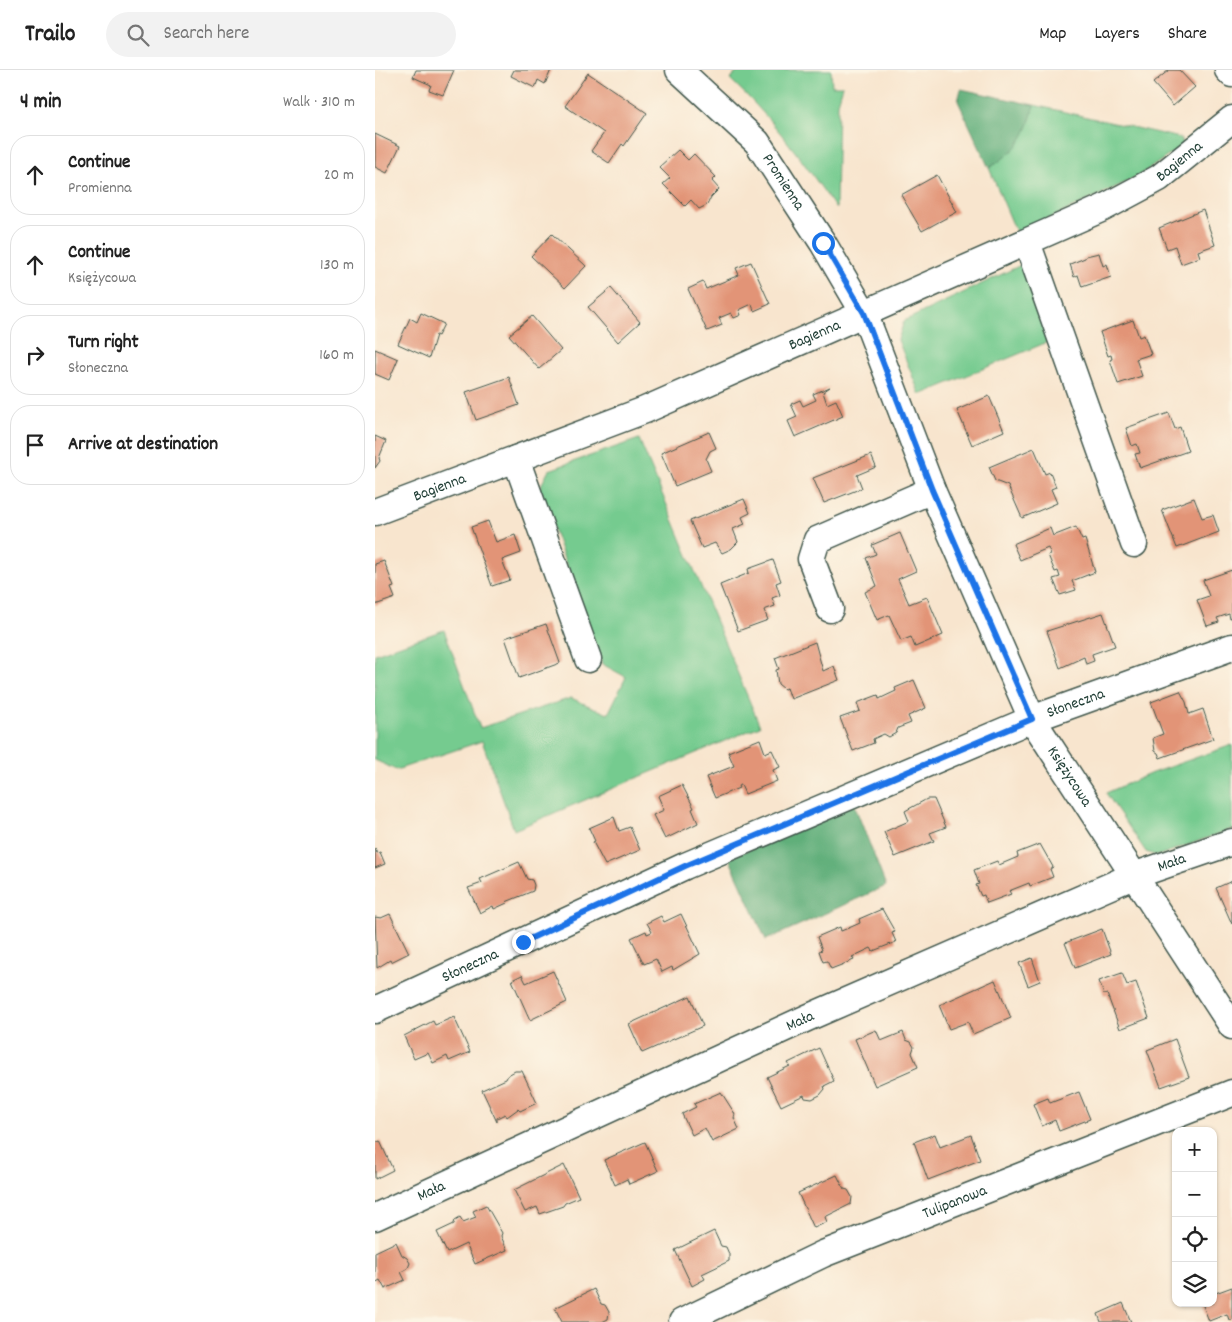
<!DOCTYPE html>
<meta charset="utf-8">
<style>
:root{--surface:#fff;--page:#f2f2f2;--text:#222;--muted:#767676;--line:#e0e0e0}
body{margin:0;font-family:Dekko,sans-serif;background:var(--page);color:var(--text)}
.controls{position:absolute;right:15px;bottom:15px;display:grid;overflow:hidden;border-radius:10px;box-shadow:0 1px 4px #0004}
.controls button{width:45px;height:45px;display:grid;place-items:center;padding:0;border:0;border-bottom:1px solid var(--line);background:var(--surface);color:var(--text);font:25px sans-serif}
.stop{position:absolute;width:15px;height:15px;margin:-11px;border:4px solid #1a73e8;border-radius:50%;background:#fff}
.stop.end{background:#1a73e8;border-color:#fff;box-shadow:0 1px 5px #0008}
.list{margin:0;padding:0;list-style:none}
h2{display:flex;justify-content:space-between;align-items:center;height:65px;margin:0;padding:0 20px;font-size:21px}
h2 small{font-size:16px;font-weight:400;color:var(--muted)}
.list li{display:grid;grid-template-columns:32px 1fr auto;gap:15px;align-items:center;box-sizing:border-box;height:80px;margin:0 10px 10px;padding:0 10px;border:1px solid var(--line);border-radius:20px}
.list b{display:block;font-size:19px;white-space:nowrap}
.list p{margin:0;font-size:16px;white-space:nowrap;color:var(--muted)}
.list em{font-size:16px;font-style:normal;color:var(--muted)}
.icon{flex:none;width:28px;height:28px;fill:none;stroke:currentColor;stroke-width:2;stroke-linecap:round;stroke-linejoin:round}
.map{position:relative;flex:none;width:857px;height:1252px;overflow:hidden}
header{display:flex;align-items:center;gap:30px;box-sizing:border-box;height:70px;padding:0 25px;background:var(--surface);border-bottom:1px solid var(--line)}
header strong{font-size:24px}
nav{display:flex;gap:28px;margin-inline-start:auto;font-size:18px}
.search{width:350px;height:45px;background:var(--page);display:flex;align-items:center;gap:12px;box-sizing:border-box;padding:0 18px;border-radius:28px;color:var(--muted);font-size:19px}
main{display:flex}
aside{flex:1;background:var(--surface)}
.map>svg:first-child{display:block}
</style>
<header>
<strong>Trailo</strong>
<div class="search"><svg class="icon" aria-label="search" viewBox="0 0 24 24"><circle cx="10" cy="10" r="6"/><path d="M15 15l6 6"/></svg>Search here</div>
<nav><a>Map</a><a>Layers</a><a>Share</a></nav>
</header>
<main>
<aside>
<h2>4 min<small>Walk · 310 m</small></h2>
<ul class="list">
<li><svg class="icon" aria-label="ahead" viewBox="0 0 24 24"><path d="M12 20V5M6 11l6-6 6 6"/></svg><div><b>Continue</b><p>Promienna</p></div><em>20 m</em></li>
<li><svg class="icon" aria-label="ahead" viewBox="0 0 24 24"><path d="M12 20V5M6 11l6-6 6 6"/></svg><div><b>Continue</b><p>Księżycowa</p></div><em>130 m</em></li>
<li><svg class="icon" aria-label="right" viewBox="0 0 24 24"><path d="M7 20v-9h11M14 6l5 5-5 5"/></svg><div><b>Turn right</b><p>Słoneczna</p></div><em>160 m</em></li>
<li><svg class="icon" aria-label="arrive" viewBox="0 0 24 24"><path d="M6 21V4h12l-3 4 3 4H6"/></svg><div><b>Arrive at destination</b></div></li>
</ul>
</aside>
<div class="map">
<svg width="857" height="1252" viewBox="0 0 857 1252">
<rect width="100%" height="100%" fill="#fcf5e5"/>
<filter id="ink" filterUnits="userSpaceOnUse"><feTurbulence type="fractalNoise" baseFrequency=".02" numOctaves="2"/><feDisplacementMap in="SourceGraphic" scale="10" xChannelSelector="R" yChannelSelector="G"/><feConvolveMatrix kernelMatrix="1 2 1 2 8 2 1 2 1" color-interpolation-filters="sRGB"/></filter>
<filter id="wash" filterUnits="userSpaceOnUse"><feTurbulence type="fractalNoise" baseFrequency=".0096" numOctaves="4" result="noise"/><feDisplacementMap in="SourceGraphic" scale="20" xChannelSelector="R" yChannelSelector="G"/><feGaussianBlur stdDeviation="1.12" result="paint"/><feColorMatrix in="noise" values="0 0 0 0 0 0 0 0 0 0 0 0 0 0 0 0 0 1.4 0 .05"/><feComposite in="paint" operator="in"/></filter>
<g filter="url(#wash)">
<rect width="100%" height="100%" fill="#f8e5ce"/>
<g fill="#75cb8f" stroke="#4a8462">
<path d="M364 0H456L457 16H468L463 33 461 139C429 92 397 48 355 9Z"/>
<path d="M659 35 805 68 809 75 762 107 642 164 614 98C642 80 651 67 659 35Z"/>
<path d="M648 194 675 271 545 325 523 270 529 251Z"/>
<path d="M264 369 385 656 139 760 107 671 21 700 0 690V584L69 560 105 658 196 628 233 644 251 607 227 594 164 419 174 400Z"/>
<path d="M857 675V759L782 786 771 782 731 723 777 703Z"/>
</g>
<g fill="#60af7a" stroke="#407657">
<path d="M586 19 659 35C651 69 643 79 614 98L583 31Z"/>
<path d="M479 734 511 816 391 870 354 788Z"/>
</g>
<g id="blocks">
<g fill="#e29477">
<path d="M41 0H79L68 25 54 20 56 15 38 7Z"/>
<path d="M139 0H176L170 14 163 10 160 18 136 6Z"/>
<path d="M794 0H804L820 17 798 36 778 13Z"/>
<path d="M213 3 272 43 249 76 247 74 234 93 216 81 229 63 190 36Z"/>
<path d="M0 64 25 76 12 103 0 97Z"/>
<path d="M303 80 313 90 319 84 341 107 337 111 344 119 336 127 332 135 324 139 316 130 310 136 288 114 295 108 284 97Z"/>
<path d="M562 105 582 142 547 161 526 125Z"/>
<path d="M828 140 840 175 823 181 825 187 806 194 800 176 792 179 784 158Z"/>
<path d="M177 164 211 196 190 218 156 186Z"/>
<path d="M724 183 728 196 732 194 736 207 707 217 703 205 699 207 695 194 710 188 711 186Z"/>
<path d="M376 192 395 234 379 241 377 234 364 240 366 245 359 248 356 243 344 248 347 255 332 261 313 219 328 212 331 219 364 205 361 198Z"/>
<path d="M236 218 265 252 243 272 213 237Z"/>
<path d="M46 243 69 254 63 266 61 265 54 288 23 274 35 248 42 252Z"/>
<path d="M157 246 186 280 164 299 134 265Z"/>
<path d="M758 250 764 267 769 265 776 284 761 289 767 306 743 314 735 290 737 289 736 285 733 286 725 262Z"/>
<path d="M0 279 23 289 14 310 0 304Z"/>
<path d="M134 307 144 335 101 350 91 322Z"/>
<path d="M455 317 448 322 452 334 461 330 468 346 420 367 413 351 422 347 416 334 425 330 428 336 441 330 438 324Z"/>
<path d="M614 326 629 361 597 375 582 340Z"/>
<path d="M794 343 800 359 805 357 813 381 765 398 760 384 765 383 762 374 757 376 751 358Z"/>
<path d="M334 362 341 378 335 381 331 389 336 401 300 416 286 383Z"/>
<path d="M0 366 11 371 4 388 5 391 0 398Z"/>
<path d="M659 378 670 404 675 402 681 417 676 419 682 433 647 448 633 416 620 411 614 397Z"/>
<path d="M496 385 501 397 482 405 487 418 449 433 438 408Z"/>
<path d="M819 428 827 448 838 445 844 462 802 478 787 440Z"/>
<path d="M369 429 375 443 367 447 370 454 358 459 363 472 356 479 347 483 340 473 327 478 315 451Z"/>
<path d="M113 451 121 472 140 465 146 483 127 490 135 510 117 516 96 457Z"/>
<path d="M701 457 707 470 710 469 720 502 697 511 701 520 685 525 678 509 685 507 683 501 680 502 673 485 676 484 673 478 645 490 638 474 675 458 678 466Z"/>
<path d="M525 463 541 501 523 509 534 534 552 527 568 565 540 577 536 567 526 571 514 545 502 550 490 522 502 516 491 488 501 484 497 475Z"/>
<path d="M398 490 406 511 401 513 405 525 397 528 400 536 389 540 393 550 363 561 345 515 374 503 373 499Z"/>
<path d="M9 491 19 517 16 518 20 528 0 535V494Z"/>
<path d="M857 500V548L855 549 854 544 842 548 844 552 832 556 822 530 834 526 828 510Z"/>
<path d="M728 543 740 576 717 584 719 591 711 594 709 587 685 598 672 561Z"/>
<path d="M171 554 185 593 144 608 130 568Z"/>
<path d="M440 572 448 601 459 596 464 610 416 629 412 618 409 619 403 614 401 600 404 599 400 588Z"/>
<path d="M539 610 551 638 533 646 536 653 523 658 521 663 514 667 509 664 498 669 499 673 478 681 465 648 485 641 482 633 503 625 504 629 521 621 520 618Z"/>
<path d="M805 621 811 632 814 644 828 639 838 669 785 688 783 683 780 681 778 668 788 664 776 632Z"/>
<path d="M385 669 390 683 397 680 405 697 398 700 402 711 370 724 366 715 363 716 364 718 340 728 331 707 359 696 353 682Z"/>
<path d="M307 715 319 738 317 739 323 753 290 769 278 745 289 740 283 726Z"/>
<path d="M552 729H559L571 757 555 763 559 771 520 787 509 762 534 751 530 741Z"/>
<path d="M239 747 244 761 255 757 265 780 230 795 218 772 220 771 214 758Z"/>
<path d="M665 774 678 797 675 799 678 807 655 816 654 813 634 821 636 824 612 833 609 825 606 826 601 815 604 814 599 800 622 791 624 795 643 787 642 783Z"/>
<path d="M0 778 2 783 5 782 10 794 0 798Z"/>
<path d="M144 792 152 809 157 810 159 815 158 821 131 832 132 833 119 839 118 836 105 843 93 818 107 813 105 809Z"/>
<path d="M857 811V854L841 818Z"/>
<path d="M507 839 520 862 517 863 521 872 498 881 496 878 477 887 479 890 456 899 452 891 448 892 444 881 447 880 442 867 465 857 466 861 476 857 485 853 484 849Z"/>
<path d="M15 844 34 883 16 892 15 890 2 898 0 847 6 848Z"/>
<path d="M306 844 325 884 298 900 297 897 287 902 281 889 269 894 256 868 271 861 272 864 277 862 272 853 286 846 289 852Z"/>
<path d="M727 859 736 884 700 898 690 873Z"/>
<path d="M657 888 665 911 653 916 644 893Z"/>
<path d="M178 901 192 932 155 950 137 910 147 905 151 913Z"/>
<path d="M747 903 752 915 761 912 774 948 745 959 732 924 729 925 724 911Z"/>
<path d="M620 910 636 948 598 964 593 952 574 959 564 935Z"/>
<path d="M315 926 328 956 267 983 254 954Z"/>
<path d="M79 947 95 982 74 991 72 986 58 993 53 983 39 989 29 966 58 951 60 955Z"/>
<path d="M501 960 506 971 528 962 531 970 536 972 539 977 537 983 543 997 500 1016 480 969Z"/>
<path d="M800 969 814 1007 786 1017 772 980Z"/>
<path d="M444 978 459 1011 449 1016 450 1019 445 1025 437 1029 430 1028 429 1025 406 1036 392 1007 415 996 413 993Z"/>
<path d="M140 1001H147L162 1033 145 1041 143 1039 132 1047 130 1044 122 1048V1052L107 1020 131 1009 133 1005Z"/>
<path d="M346 1022 360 1044 359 1048 364 1059 337 1072 330 1058 317 1065 307 1044 321 1037 319 1034Z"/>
<path d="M704 1022 715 1049 684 1061 680 1050 667 1056 658 1034 673 1028 675 1033Z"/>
<path d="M560 1064 565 1077 596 1065 605 1090 553 1110 539 1072Z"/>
<path d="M5 1071 18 1100 0 1109V1073Z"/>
<path d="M270 1072 283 1101 254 1114 252 1109 240 1115 229 1090Z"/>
<path d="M189 1095 204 1127 190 1133 188 1136 165 1144 162 1137 150 1142 139 1120Z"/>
<path d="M462 1105 469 1119 473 1120 477 1127 476 1134 450 1147 452 1152 439 1158 423 1123Z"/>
<path d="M111 1135 127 1163 126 1166 132 1180 100 1194 91 1174 72 1183 62 1162 79 1154 80 1150 85 1147 88 1152 101 1147 98 1141Z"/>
<path d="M339 1161 346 1176 351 1177 354 1184V1191L327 1204 330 1209 317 1216 300 1180Z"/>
<path d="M21 1172 27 1185 32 1188 35 1193 33 1198 26 1202 30 1210 10 1219 5 1210 0 1213V1182Z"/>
<path d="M857 1217V1249L854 1250 852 1244 834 1251 827 1233H838V1224Z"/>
<path d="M219 1219 226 1234 230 1235 234 1242 233 1249 227 1252H187L180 1238Z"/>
<path d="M748 1233 756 1252H726L723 1244Z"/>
</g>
</g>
</g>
<g filter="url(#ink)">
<use href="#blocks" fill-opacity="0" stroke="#40564b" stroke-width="1"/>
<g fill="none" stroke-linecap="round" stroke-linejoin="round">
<g stroke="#40564b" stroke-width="29">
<g id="minor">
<path id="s1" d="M304 0 382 72 448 173 489 243 557 420 657 649 857 956"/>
<path d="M853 0 857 4"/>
<path d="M652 172 759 474"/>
<path d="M141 389 213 589"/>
<path id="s2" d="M0 442 270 340 728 138 784 108 857 49"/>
<path d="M455 539 436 489 442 470 557 420"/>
<path id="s3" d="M0 940 310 796 657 649 857 577"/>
<path id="s4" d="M0 1147 432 948 758 806 857 772"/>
<path id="s5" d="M307 1252 448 1184 857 1023"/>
</g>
</g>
<use href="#minor" stroke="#fff" stroke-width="26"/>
</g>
</g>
<g fill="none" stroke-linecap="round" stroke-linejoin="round" filter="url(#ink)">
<path stroke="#1a73e8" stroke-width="6" d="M148 872 310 796 657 649 557 420 489 243 448 173"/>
</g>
<g text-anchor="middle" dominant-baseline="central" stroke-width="4" stroke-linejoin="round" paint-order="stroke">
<g font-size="16" fill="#1f3d34" stroke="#fcf5e5">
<text stroke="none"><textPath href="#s2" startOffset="879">Bagienna</textPath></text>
<text stroke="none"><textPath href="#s1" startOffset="154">Promienna</textPath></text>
<text stroke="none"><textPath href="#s2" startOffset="474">Bagienna</textPath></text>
<text stroke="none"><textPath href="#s2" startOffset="69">Bagienna</textPath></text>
<text stroke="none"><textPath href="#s3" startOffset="765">Słoneczna</textPath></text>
<text stroke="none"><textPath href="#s1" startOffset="816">Księżycowa</textPath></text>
<text stroke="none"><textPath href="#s4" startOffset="872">Mała</textPath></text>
<text stroke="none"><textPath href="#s3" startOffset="105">Słoneczna</textPath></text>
<text stroke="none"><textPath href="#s4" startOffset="468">Mała</textPath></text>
<text stroke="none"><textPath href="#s4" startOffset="62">Mała</textPath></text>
<text stroke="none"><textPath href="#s5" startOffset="298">Tulipanowa</textPath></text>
</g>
</g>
</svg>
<div class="controls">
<button>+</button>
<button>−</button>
<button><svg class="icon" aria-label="locate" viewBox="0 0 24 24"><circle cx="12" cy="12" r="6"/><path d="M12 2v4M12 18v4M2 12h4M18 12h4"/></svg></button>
<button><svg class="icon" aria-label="layers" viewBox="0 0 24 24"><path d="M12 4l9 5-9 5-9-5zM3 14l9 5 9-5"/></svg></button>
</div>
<div class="stop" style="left:448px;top:173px"></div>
<div class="stop end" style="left:148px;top:872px"></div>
</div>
</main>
